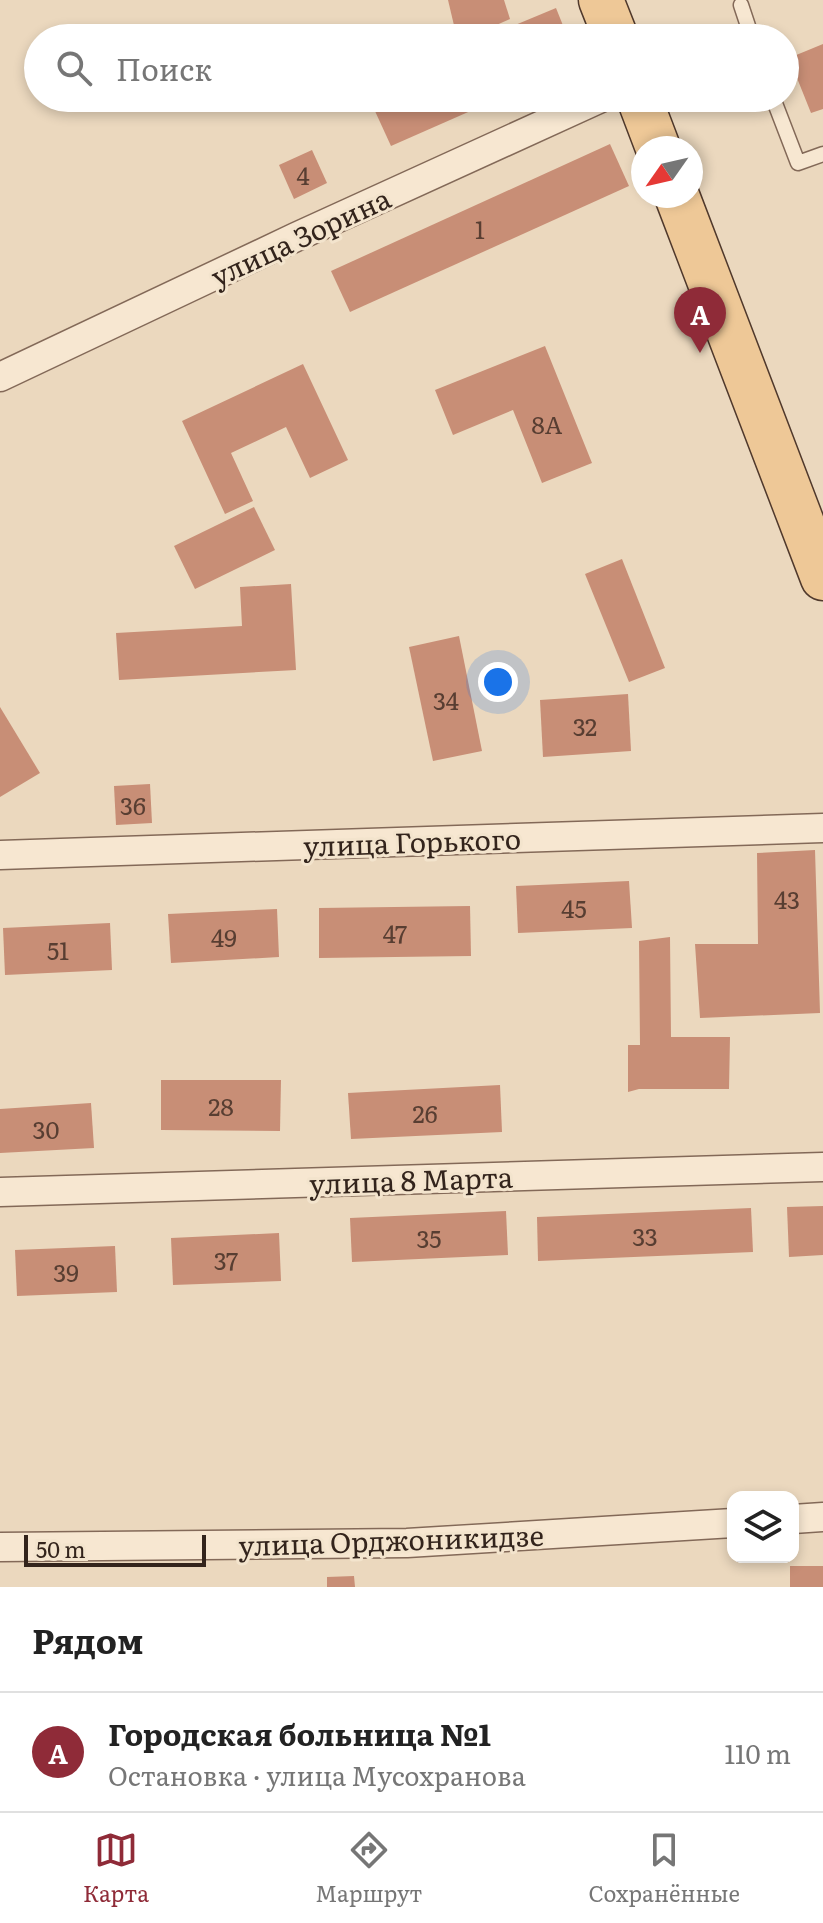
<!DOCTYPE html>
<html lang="ru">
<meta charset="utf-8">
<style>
:root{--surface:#fff;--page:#f2f2f2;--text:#222;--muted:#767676;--line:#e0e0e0;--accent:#8f2b38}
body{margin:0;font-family:Literata,serif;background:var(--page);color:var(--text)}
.controls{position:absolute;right:24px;bottom:24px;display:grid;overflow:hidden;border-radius:16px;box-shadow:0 4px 12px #0003}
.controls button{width:72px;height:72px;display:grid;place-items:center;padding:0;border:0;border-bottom:2px solid var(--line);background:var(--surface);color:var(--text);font:40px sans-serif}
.compass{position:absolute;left:631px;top:136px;width:72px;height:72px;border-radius:50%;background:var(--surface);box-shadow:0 4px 12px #0003;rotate:236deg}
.scale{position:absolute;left:24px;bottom:20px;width:182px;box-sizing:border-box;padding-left:8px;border:4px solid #33241c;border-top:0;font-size:22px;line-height:28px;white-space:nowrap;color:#33241c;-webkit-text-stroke:6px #f3e4cd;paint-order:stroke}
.you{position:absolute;left:498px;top:682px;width:28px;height:28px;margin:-20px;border:6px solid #fff;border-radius:50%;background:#1a73e8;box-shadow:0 0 0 12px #1a73e833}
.badge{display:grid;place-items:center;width:52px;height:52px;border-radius:50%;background:var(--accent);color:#fff;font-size:26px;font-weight:700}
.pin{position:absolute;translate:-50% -66px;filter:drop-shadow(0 2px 4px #0008)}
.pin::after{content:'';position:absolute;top:42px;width:28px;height:24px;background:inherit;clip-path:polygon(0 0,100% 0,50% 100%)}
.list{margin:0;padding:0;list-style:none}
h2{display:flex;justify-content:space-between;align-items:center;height:104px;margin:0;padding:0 32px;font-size:34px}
h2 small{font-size:26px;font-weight:400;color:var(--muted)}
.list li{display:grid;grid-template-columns:52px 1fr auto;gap:24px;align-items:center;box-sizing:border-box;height:120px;padding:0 32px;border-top:2px solid var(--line)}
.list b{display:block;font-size:30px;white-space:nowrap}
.list p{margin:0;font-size:26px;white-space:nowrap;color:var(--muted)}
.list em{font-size:26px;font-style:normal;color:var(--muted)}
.icon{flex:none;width:44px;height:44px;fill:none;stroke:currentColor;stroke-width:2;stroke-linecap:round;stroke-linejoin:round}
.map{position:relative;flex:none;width:823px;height:1587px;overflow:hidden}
.search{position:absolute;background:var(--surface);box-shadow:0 4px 12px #0003;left:24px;right:24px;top:24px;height:88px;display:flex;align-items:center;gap:20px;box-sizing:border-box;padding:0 28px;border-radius:44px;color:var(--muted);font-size:30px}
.sheet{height:224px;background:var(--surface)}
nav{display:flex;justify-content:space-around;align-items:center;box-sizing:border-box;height:112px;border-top:2px solid var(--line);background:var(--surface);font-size:22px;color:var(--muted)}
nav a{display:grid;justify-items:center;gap:4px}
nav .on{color:var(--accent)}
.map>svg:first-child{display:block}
</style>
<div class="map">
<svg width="823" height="1587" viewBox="0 0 823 1587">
<rect width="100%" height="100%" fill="#ebd8be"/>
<g fill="#c88e76">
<path d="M448 0H504L510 19 467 38H457Z"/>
<path d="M556 8 568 38H484Z"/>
<path d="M823 44V109L811 113 789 58Z"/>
<path d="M369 98H500L391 146Z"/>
<path d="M610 144 629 186 350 312 331 271Z"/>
<path d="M312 150 327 183 294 199 279 165Z"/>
<path d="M545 346 592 463 542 483 513 410 453 435 435 390Z"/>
<path d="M303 364 348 460 310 478 286 427 231 453 253 501 225 514 182 421Z"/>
<path d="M254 507 275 550 195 589 174 546Z"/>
<path d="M622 559 665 668 629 682 585 574Z"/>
<path d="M291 584 296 670 119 680 116 633 242 626 240 587Z"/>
<path d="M459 636 482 751 433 761 409 647Z"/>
<path d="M628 694 631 751 543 757 540 700Z"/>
<path d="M0 707 40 773 0 797Z"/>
<path d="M150 784 152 823 116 825 114 786Z"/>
<path d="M815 850 820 1013 700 1018 695 944H758L757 853Z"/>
<path d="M629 881 632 928 518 933 516 886Z"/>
<path d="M470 906 471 956 319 958V908Z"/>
<path d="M277 909 279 957 171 963 168 914Z"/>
<path d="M110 923 112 970 5 975 3 928Z"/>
<path d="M670 937 671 1037H730L729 1089H639L628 1092V1045H640L639 941Z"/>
<path d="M161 1080H281L280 1131 161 1130Z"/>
<path d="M500 1085 502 1132 351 1139 348 1093Z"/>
<path d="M91 1103 94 1148 0 1153V1109Z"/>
<path d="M823 1206V1255L789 1257 787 1207Z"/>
<path d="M751 1208 753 1252 538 1261 537 1217Z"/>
<path d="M506 1211 508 1255 352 1262 350 1218Z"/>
<path d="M279 1233 281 1281 173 1285 171 1238Z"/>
<path d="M115 1246 117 1292 17 1296 15 1250Z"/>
<rect x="790" y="1566" width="33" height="21"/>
<path d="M354 1576 355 1587H327V1577Z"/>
</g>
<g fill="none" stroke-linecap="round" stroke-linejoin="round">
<g stroke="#836958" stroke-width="17">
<g id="lane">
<path d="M741 5 752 38"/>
<path d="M773 98 798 163 823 154"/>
</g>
</g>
<g stroke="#836958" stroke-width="31">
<g id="street">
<path d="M0 377 296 237 601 98"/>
<path d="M0 855 823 828"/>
<path d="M0 1192 823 1167"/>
<path d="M793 1519 823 1517"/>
<path d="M0 1547 407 1543 733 1523"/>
</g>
</g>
<g stroke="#50392c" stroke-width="47">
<g id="primary">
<path d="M601 0 616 38"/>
<path d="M639 98 658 148"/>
<path d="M677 196 823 578"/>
</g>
</g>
<use href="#lane" stroke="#f7e7d1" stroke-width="14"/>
<use href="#street" stroke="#f7e7d1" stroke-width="28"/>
<use href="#primary" stroke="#eec897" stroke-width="44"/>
</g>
<g text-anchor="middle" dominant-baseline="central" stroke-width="6" stroke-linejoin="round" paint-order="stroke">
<g font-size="24" fill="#583e32">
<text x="303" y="174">4</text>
<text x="480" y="228">1</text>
<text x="547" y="423">8А</text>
<text x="446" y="699">34</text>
<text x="585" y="725">32</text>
<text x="133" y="804">36</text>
<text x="787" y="898">43</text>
<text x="574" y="907">45</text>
<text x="395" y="932">47</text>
<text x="224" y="936">49</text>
<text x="58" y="949">51</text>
<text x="221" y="1105">28</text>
<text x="425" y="1112">26</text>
<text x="46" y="1128">30</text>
<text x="645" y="1235">33</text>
<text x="429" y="1237">35</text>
<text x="226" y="1259">37</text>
<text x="66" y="1271">39</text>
</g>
<g font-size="28" fill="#33241c" stroke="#f3e4cd">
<text transform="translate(300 236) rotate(-25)">улица Зорина</text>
<text transform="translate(412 841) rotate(-2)">улица Горького</text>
<text transform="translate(411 1179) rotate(-2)">улица 8 Марта</text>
<text transform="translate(391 1539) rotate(-2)">улица Орджоникидзе</text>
</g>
</g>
</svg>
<div class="controls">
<button><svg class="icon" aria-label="layers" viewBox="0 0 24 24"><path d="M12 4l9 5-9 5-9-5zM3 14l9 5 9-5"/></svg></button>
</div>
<svg class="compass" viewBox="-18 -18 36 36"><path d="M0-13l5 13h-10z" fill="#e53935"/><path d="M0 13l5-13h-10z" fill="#767676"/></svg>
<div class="scale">50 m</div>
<div class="you"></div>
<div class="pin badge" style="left:700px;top:353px">A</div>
<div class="search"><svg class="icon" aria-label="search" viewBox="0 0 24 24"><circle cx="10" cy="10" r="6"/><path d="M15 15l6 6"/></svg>Поиск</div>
</div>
<section class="sheet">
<h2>Рядом<small></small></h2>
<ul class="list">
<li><span class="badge">A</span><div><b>Городская больница №1</b><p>Остановка · улица Мусохранова</p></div><em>110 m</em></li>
</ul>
</section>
<nav>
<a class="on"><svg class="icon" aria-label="map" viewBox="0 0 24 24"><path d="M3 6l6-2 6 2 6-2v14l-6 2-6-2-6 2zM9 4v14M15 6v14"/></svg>Карта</a>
<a><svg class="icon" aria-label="directions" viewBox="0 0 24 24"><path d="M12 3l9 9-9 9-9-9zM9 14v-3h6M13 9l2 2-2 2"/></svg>Маршрут</a>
<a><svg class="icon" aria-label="saved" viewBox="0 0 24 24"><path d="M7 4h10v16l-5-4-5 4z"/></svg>Сохранённые</a>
</nav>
